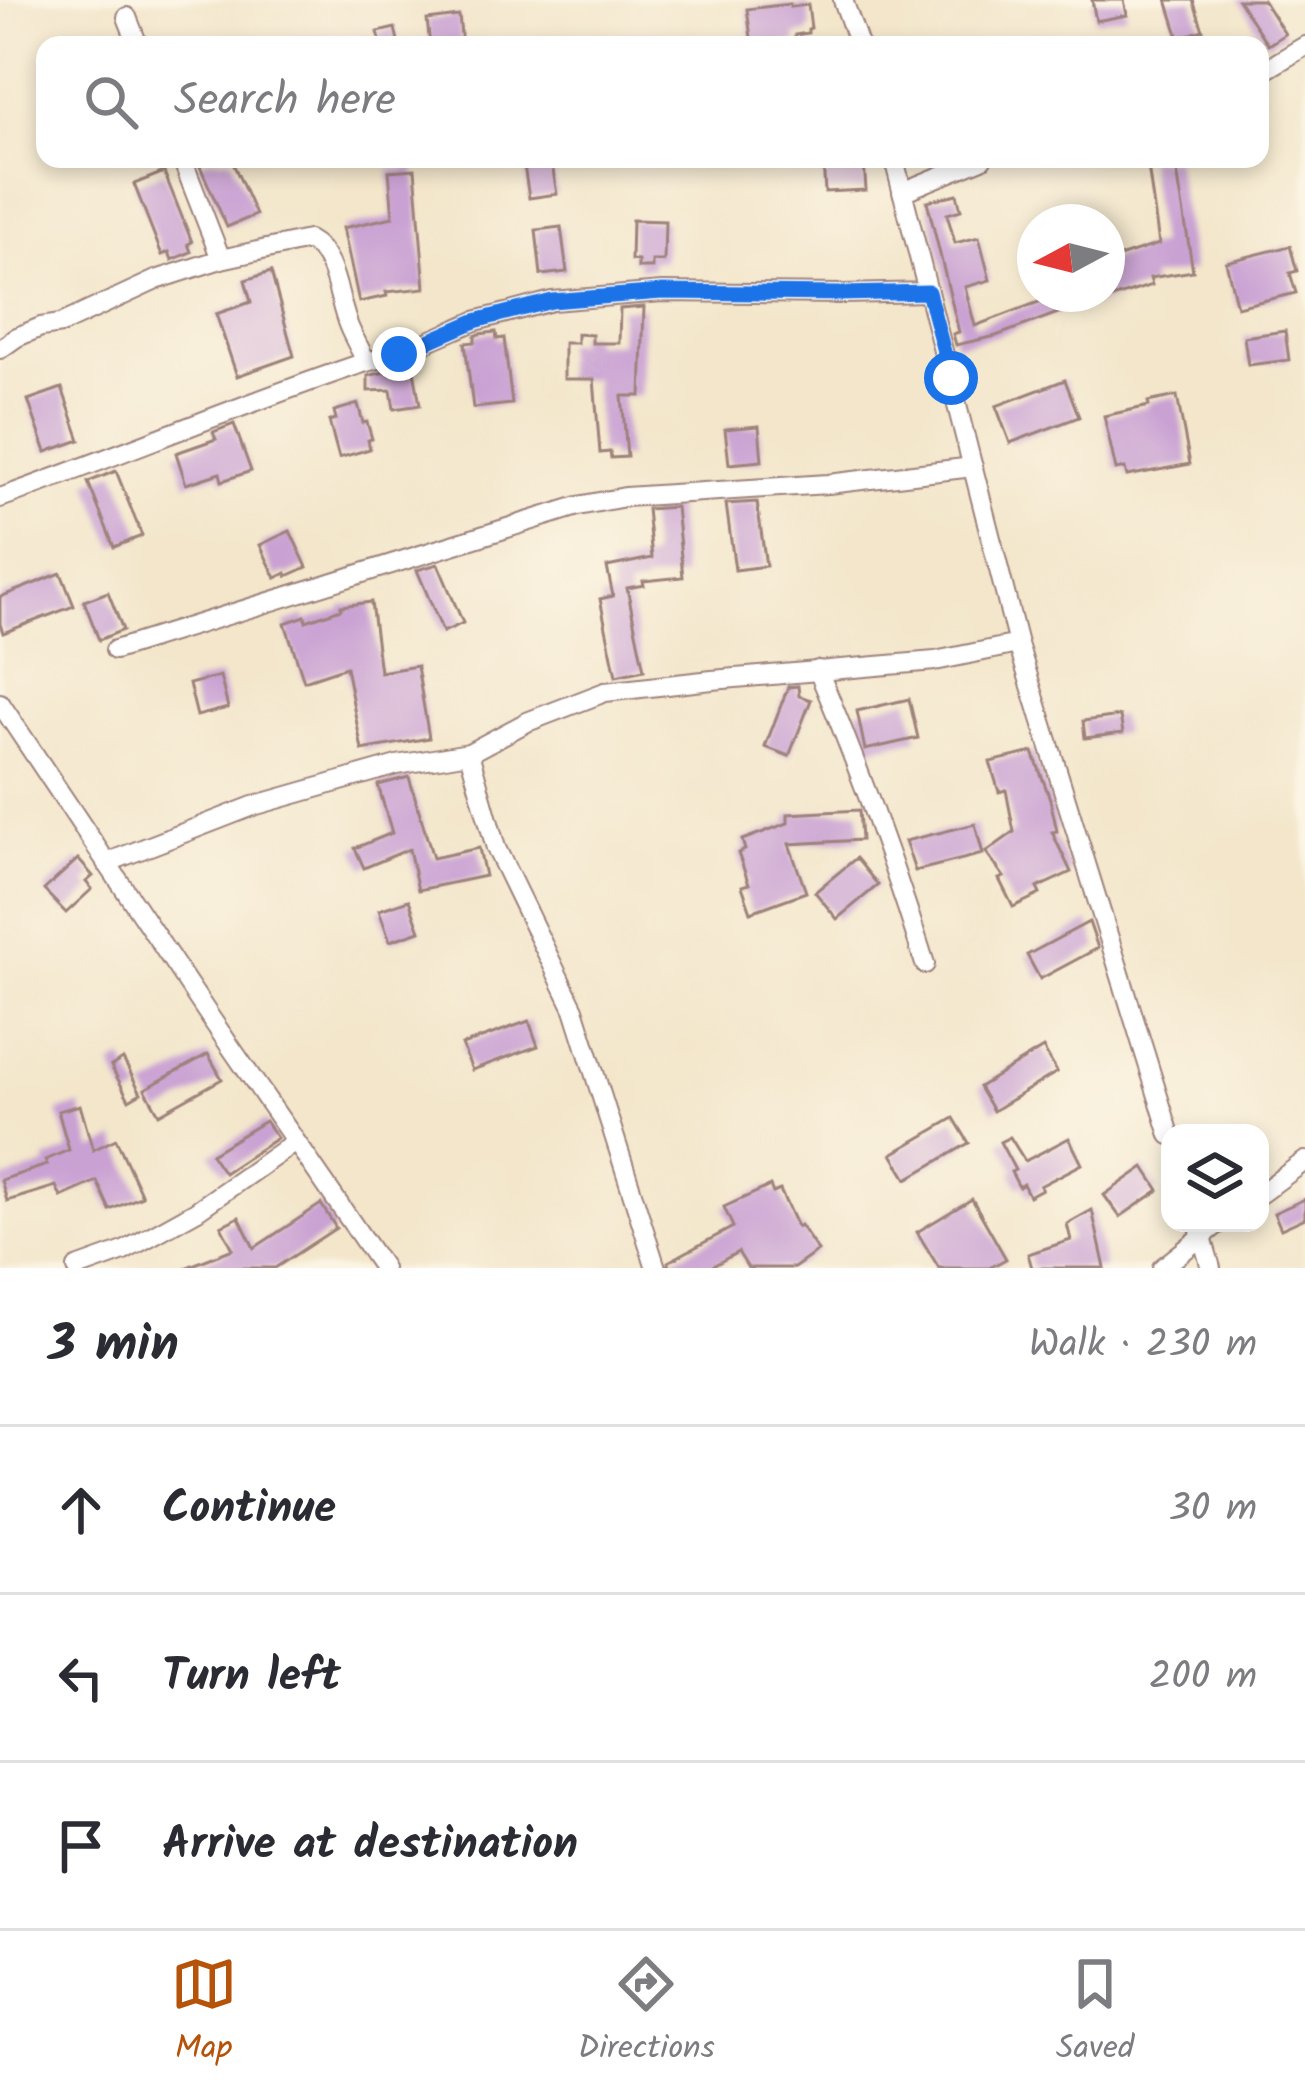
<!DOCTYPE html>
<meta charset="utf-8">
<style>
:root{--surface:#fff;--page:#f7f7f7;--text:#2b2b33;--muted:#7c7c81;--line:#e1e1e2;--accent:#b45309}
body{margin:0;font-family:Kalam,sans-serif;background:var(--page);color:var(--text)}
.controls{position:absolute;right:36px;bottom:36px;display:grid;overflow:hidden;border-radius:24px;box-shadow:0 6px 18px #0003}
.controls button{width:108px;height:108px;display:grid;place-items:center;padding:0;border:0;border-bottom:3px solid var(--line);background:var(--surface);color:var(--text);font:60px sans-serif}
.compass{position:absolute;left:1017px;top:204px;width:108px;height:108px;border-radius:50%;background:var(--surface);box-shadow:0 6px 18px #0003;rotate:263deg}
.stop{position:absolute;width:36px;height:36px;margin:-27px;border:9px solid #1a73e8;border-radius:50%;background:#fff}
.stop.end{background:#1a73e8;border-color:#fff;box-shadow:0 3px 12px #0008}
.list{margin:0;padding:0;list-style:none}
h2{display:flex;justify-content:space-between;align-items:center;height:156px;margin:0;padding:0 48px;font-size:51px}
h2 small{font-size:39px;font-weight:400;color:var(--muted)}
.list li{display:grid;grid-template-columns:78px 1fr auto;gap:36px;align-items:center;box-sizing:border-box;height:168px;padding:0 48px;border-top:3px solid var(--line)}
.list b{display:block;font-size:45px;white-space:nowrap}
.list em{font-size:39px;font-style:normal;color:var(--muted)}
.icon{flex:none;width:66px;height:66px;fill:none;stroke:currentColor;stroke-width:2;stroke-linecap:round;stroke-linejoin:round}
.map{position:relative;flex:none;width:1305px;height:1268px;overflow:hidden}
.search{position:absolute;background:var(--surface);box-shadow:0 6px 18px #0003;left:36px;right:36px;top:36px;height:132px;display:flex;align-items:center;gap:30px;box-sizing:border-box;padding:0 42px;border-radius:24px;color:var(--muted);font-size:45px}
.sheet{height:660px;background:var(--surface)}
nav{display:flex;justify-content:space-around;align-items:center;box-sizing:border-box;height:168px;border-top:3px solid var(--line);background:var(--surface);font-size:33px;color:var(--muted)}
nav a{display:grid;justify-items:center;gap:6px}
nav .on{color:var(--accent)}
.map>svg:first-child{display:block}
</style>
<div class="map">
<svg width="1305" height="1268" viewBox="0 0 1305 1268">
<rect width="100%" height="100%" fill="#fcf5e5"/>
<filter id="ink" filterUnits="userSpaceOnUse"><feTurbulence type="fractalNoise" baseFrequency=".00833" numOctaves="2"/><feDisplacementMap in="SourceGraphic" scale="24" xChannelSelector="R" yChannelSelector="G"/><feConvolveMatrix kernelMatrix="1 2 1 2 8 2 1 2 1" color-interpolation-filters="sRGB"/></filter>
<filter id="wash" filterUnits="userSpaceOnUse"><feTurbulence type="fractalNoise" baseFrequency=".004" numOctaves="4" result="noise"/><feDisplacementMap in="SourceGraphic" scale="48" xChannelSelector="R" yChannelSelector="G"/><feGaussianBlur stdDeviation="2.7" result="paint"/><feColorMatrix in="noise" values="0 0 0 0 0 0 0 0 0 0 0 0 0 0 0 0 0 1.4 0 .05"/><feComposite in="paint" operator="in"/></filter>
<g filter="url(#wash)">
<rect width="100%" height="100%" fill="#f3e6cb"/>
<g id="blocks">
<g fill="#c9a1d3">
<path d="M1092 0H1124L1127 15 1096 21Z"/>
<path d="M1167 0H1193L1203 30 1179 38Z"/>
<path d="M1238 0H1263L1285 34 1268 45Z"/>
<path d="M790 4V7L808 5 811 28 808 29V33L795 35 796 43 752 45 747 9Z"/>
<path d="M459 16 462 45H430L427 20Z"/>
<path d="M395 28 399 45H381L378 32Z"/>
<path d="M210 159H231L256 215 227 227 199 164Z"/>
<path d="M523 159H551L557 194 529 198Z"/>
<path d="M855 159 856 163H864L866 190 825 192 823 160Z"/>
<path d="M1147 159H1175L1193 271 1150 278 1152 285 1075 310 1074 307 996 336 956 345 953 334 959 332 927 201 957 194 961 210 947 214 955 243 979 237 990 280 965 287 975 326 1060 294H1107V261L1159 244Z"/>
<path d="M415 169 425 288 386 292 387 296 359 302 343 228 393 217 389 171Z"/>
<path d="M164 172 192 242 188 244 191 252 172 260 169 252 162 255 134 184Z"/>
<path d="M632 220 665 221 664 261H652V268H638V261L631 260Z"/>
<path d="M561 227 567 272 541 275 536 230Z"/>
<path d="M1290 246 1297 271 1290 273 1296 293 1237 307 1226 262Z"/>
<path d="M271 272 294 356 237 376 216 314 251 302 245 280Z"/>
<path d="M644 307 641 396H622L627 457 611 458 610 452 600 453 594 379H564V343H577V334L592 335V343H619L620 309Z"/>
<path d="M1285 331 1289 360 1248 365 1244 337Z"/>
<path d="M496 332 497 339 504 338 512 404 473 408 465 343 475 342V336L479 334Z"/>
<path d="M413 365 420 405 394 409 391 390 368 391V376Z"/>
<path d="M1065 380 1079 417 1010 443 996 406Z"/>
<path d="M62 388 80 440 46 452 28 400Z"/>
<path d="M1177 396 1190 464 1127 476 1125 468 1116 470 1104 416 1149 406 1148 402Z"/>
<path d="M358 404 363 423 367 422 372 439 368 440 370 449 339 458 329 421 336 419 334 411Z"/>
<path d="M234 424 251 471 222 481 220 473 186 484 176 453 216 439 213 432Z"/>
<path d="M759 426 762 461 729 464 725 429Z"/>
<path d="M116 471 142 536 114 547 88 482Z"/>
<path d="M757 502 766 566 735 570 726 504Z"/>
<path d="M676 507 683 577 643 581 644 585 627 588 644 670 616 676 600 599 613 596 607 567 652 558 647 509Z"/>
<path d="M290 531 307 567 287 576 286 573 276 578 260 545Z"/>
<path d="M438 564 463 623 443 632 417 570Z"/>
<path d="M61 573 74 606 3 633 0 624V597Z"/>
<path d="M108 592 123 630 99 640 84 601Z"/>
<path d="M371 602 380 672 417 666 429 738 362 750 346 667 304 681 285 623 305 616 306 621 341 609V606Z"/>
<path d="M220 676 228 708 197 716 189 684Z"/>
<path d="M798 686 799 696 811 700 789 756 765 747 788 687Z"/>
<path d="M909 699 918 738 865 750 857 711Z"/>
<path d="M1120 716 1123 733 1085 738 1083 721Z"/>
<path d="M1033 752 1050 799 1057 831 1052 832 1071 872 1037 888 1040 894 1013 907 999 879 1004 877 986 852 1014 832 1006 790 999 792 990 762Z"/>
<path d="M409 777 433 858 479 848 485 876 418 890 409 849 364 868 355 848 392 833 378 785Z"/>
<path d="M859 810 861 840 789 844 806 892 751 912 742 886 749 884 738 853 745 850 742 840 788 823V814Z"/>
<path d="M975 824 983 854 915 871 905 841Z"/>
<path d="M856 858 878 885 837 919 815 892Z"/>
<path d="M78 859 93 876 86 882 92 889 66 913 44 890Z"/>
<path d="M409 900 420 931 390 941 379 910Z"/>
<path d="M1089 922 1098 948 1040 979 1027 955Z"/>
<path d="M529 1021 538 1046 472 1070 462 1045Z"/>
<path d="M1043 1048 1057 1072 993 1111 979 1087Z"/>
<path d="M208 1054 222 1079 159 1114 145 1089Z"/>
<path d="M123 1059 141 1093 129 1100 111 1066Z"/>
<path d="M80 1105 93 1150 116 1139 142 1196 110 1210 97 1181 61 1197 56 1186 7 1201 1 1180 47 1165 45 1160 69 1150 58 1111Z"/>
<path d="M954 1118 969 1143 907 1179 892 1154Z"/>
<path d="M265 1121 277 1138 224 1173 211 1154Z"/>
<path d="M1010 1137 1025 1161 1069 1138 1082 1164 1040 1186 1042 1189 1029 1196 1023 1184 1019 1187 1011 1172 1015 1170 1000 1142Z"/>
<path d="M1144 1167 1159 1190 1120 1217 1104 1195Z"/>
<path d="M770 1186 773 1193 780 1190 797 1227 800 1225 818 1251 794 1268H748L738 1252 709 1268H669L668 1262 733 1227 724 1207Z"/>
<path d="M972 1199 1006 1259 989 1268H939L917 1232Z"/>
<path d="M1305 1199V1218L1281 1229 1274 1213Z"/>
<path d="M321 1204 336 1228 275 1268H185L233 1249 221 1226 239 1217 254 1248Z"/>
<path d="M1092 1210 1105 1268H1032L1028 1254 1071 1240 1067 1224Z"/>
</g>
</g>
</g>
<g filter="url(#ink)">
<use href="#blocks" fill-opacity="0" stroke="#9e827b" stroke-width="3"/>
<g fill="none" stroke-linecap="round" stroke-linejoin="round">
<g stroke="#9e827b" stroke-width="22">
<g id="minor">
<path d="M843 0 859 45"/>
<path d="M127 17 138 45"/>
<path d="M1260 73 1305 46"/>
<path d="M182 159 221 259"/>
<path d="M894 159 1018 644 1170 1135"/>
<path d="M902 192 982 159"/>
<path d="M0 349 17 337 41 327 61 324 156 280 221 259 308 240C337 255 337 299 349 327 354 339 361 350 366 362L399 354 475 321 552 301 662 292 842 294 928 292"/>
<path d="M0 498C123 454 243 403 366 362"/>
<path d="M115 650 578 506 625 497 828 484 973 467"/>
<path d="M818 670C859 767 894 864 925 964"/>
<path d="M0 703 212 1020 383 1268"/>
<path d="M469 753 496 848 574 1009 656 1268"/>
<path d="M106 863 253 806 397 765 469 753 527 722 605 692 712 680 935 661 1018 644"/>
<path d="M1260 1194 1305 1161"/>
<path d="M1198 1223 1211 1268"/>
<path d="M77 1268 124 1251 196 1211 295 1142"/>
<path d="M1162 1268 1219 1223"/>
</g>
</g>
<use href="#minor" stroke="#fff" stroke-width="18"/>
</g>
</g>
<g fill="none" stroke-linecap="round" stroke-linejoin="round" filter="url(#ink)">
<path stroke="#1a73e8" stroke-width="15" d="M399 354 475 321 552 301 662 292 842 294 928 292 951 378"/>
</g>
</svg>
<div class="controls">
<button><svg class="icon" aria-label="layers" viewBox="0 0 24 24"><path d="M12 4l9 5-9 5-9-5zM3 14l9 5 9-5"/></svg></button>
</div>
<svg class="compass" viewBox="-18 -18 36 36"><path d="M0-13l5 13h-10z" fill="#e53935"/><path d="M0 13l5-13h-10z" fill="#7c7c81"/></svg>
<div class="stop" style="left:951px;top:378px"></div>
<div class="stop end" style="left:399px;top:354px"></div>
<div class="search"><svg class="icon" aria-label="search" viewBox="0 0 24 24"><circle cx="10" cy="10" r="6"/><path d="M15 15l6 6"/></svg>Search here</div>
</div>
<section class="sheet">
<h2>3 min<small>Walk · 230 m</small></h2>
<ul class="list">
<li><svg class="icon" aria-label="ahead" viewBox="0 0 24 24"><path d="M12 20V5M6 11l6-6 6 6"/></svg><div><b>Continue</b></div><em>30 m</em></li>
<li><svg class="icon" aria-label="left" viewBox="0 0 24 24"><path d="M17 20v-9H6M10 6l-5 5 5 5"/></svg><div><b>Turn left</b></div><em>200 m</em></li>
<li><svg class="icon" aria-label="arrive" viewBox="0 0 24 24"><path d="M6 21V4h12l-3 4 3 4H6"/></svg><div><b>Arrive at destination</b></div></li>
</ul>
</section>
<nav>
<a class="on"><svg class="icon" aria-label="map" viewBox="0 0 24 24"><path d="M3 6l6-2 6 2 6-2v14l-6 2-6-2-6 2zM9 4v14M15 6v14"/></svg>Map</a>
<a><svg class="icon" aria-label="directions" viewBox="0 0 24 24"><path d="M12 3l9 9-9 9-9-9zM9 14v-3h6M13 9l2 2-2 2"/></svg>Directions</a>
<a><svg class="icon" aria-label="saved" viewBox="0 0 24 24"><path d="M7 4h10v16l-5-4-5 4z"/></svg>Saved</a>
</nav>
